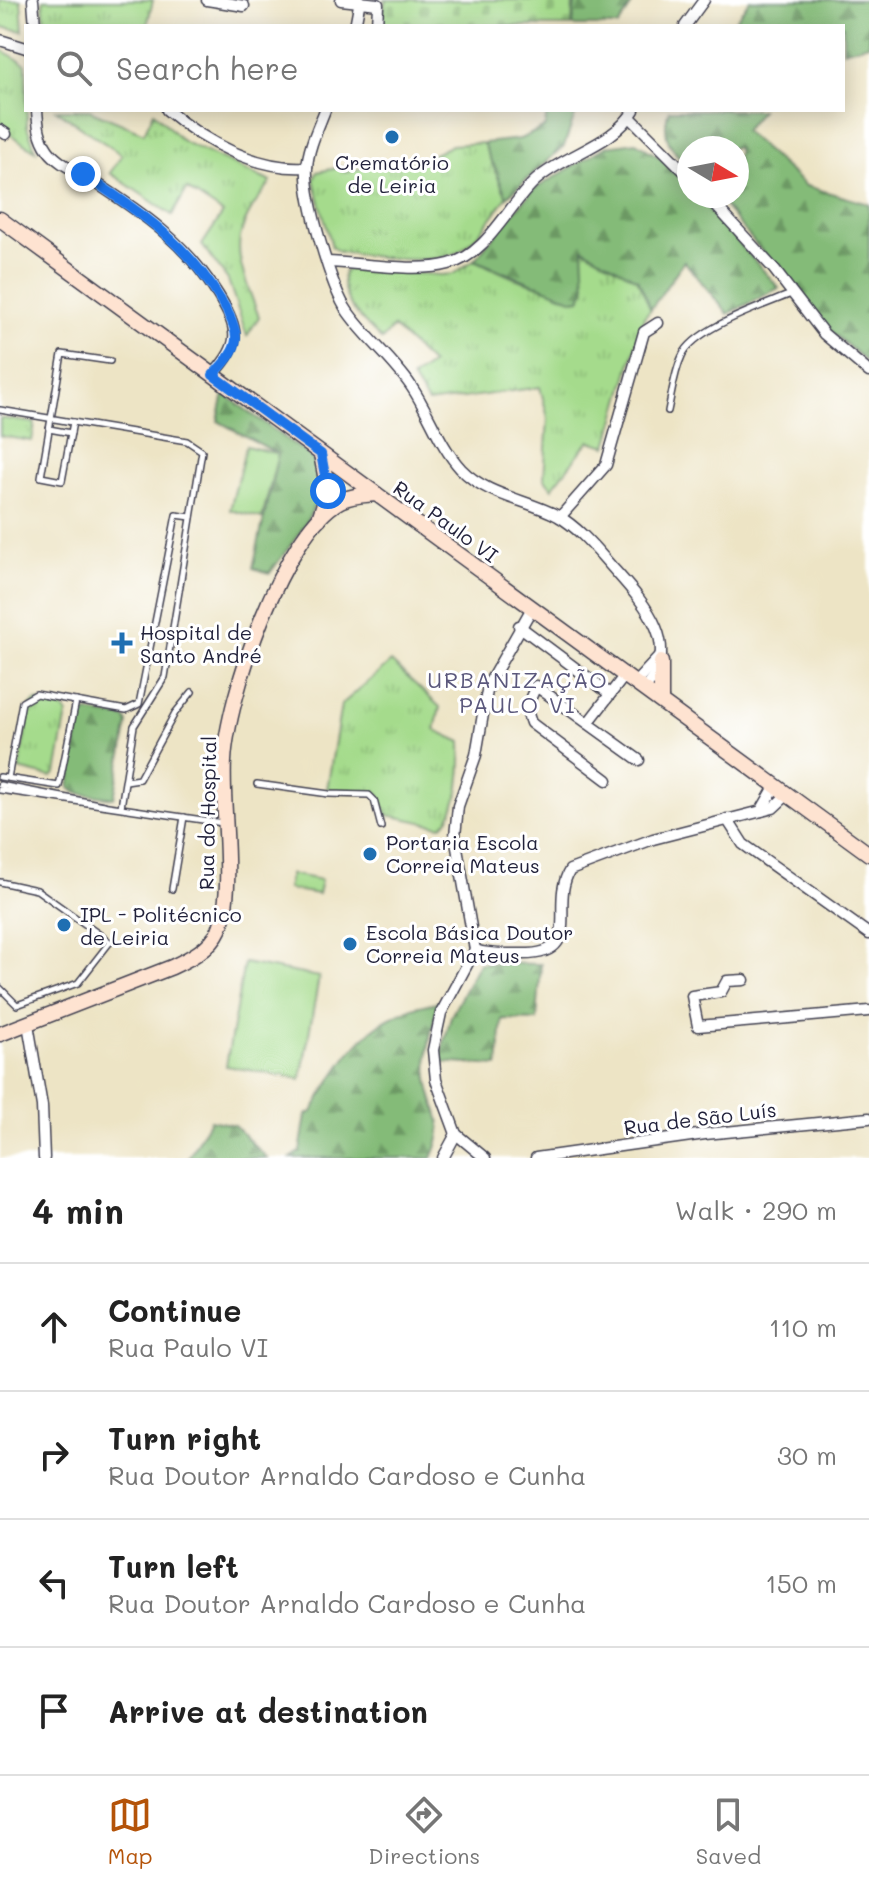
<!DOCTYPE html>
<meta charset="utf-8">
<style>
:root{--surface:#fff;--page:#f2f2f2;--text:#222;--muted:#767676;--line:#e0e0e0;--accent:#b45309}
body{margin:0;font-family:Mali,sans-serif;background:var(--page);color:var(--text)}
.compass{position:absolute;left:677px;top:136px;width:72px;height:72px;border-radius:50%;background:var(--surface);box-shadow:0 4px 20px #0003;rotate:100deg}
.stop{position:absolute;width:24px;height:24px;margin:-18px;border:6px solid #1a73e8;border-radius:50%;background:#fff}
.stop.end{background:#1a73e8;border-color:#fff;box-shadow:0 2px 8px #0008}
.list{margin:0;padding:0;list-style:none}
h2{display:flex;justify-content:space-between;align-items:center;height:104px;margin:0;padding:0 32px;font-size:34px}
h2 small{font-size:26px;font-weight:400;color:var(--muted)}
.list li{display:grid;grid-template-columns:52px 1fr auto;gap:24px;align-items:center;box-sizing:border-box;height:128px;padding:0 32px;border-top:2px solid var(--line)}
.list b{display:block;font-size:30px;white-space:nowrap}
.list p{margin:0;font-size:26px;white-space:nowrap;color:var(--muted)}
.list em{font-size:26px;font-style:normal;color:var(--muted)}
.icon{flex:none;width:44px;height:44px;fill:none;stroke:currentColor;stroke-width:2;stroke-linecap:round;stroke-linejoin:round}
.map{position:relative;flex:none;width:869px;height:1158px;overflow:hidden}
.search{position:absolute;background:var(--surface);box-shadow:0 4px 20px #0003;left:24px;right:24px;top:24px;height:88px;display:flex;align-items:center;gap:20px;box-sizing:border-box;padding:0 28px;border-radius:0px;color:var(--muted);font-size:30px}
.sheet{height:616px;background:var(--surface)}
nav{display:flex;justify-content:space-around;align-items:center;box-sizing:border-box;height:112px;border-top:2px solid var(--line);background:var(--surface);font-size:22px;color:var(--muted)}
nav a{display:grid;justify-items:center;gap:4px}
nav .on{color:var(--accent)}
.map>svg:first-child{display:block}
</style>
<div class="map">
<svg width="869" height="1158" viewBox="0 0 869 1158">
<defs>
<pattern id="grass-tufts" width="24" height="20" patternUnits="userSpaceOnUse" patternTransform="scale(2)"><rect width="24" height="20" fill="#a5db8c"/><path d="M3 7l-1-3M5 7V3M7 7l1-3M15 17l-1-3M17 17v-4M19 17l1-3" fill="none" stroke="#8ebc7a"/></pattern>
<pattern id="forest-firs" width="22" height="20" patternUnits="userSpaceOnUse" patternTransform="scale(2)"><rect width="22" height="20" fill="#84bb78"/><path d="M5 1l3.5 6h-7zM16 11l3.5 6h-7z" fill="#6c9864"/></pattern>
<pattern id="cemetery-stones" width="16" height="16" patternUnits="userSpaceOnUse" patternTransform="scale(2)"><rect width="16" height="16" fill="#a5db8c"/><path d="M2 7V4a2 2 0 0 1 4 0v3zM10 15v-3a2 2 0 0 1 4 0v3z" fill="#8ebc7a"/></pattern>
</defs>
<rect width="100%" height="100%" fill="#fff"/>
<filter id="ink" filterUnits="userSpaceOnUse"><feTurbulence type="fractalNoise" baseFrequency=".0125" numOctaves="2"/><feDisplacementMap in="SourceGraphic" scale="16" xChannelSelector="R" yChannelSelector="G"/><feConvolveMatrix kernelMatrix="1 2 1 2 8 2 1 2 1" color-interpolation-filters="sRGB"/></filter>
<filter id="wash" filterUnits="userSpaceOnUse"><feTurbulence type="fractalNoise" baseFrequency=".006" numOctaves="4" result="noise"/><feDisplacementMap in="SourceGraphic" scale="32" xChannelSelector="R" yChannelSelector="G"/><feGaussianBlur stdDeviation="1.8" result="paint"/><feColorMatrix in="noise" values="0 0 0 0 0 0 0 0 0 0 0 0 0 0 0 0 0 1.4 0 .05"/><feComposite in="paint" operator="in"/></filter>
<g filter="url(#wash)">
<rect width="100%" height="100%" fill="#ede4c5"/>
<g fill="url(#grass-tufts)" stroke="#647e64" stroke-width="2">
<path d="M0 0H21L23 31 0 27Z"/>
<path d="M43 0H153L147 26H45Z"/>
<path d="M0 49 26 64 27 126 36 151 0 128Z"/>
<path d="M56 110H89L144 133 154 112 182 141 271 182C226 239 235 252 259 317L247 336 228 280 202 245 223 213 187 189 172 215 110 173 122 155Z"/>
<path d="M483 143 507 197C493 215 480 236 462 249 436 269 370 255 339 252L332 247 314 180 317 172 343 167 345 172 375 165 418 162 452 145Z"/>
<path d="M582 248 638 280 651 309 644 317 607 446 589 441 552 488 544 478 548 418 540 387 428 403 412 378 432 364 393 327 382 340C364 322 338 301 344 272L349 269 441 275 453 274 474 260 514 278 580 299 585 289Z"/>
<path d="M0 418 35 423 32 441 0 436Z"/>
<path d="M391 662 440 707 435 730 461 742C462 764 461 812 441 826L387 815 378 793 327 789 341 705Z"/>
<path d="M36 701 62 707 67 714 56 773 51 777 19 769 30 706Z"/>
</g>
<g fill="url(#forest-firs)" stroke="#536e5a" stroke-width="2">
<path d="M575 0H635L618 26H573Z"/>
<path d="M750 0H869V44L843 51V26H731Z"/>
<path d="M547 110H577L564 146 507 197 483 143 520 139 545 127Z"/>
<path d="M669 110H761L744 131 806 186 869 204V364L819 321 716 196H737V148H689V168C671 149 660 137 669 110Z"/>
<path d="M636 142 662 159 689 188V196H697L779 288 728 314 684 261 651 309 638 280 583 248 585 289 580 299 574 300 474 260 533 190 607 146Z"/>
<path d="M224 394 310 456C337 497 292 541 270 573L253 568 278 454 218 421Z"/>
<path d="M87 712 125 718 128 723 114 798 76 793 69 787 81 717Z"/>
<path d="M479 963 541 964 537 1020 502 1019 498 1066 439 1062 451 1016Z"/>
<path d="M439 1002C432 1026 425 1052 428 1078 432 1115 451 1117 432 1158H291L300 1152 306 1115 312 1112C344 1056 371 1011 439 1002Z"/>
<path d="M210 1120 234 1125 267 1158H188Z"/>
</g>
<path fill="url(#cemetery-stones)" stroke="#647e64" stroke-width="2" d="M385 0H573L572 26H383Z"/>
<g fill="#a5db8c" stroke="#647e64" stroke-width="2">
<path d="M246 446 278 454 262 518 230 510Z"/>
<path d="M290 874 321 880 318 894 287 889Z"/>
<path d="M244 963 319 977 301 1079 226 1066Z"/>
</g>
</g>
<g filter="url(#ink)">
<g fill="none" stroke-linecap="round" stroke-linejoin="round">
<g stroke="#403f50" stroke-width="8">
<g id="lane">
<path d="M0 410 187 441 202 451 165 677 134 726 121 807"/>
<path d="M668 411C672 393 674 373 682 356 694 328 763 306 791 294"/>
<path d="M73 422 62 481 41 477 62 354 110 361"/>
<path d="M49 429 71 433"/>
<path d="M0 777 59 786 76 701"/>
<path d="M8 778 22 702 36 694 126 710 139 704 176 515 191 517"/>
<path d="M126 781 139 779 175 713 192 692"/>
<path d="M257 784 329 794 369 795 374 800 381 827"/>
<path d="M0 785 104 805"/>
<path d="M0 790 223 823"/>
<path d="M0 882 37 890 110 942 78 983 17 1005 0 988"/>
<path d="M172 889 184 817"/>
</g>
</g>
<g stroke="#403f50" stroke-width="13">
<g id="street">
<path d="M33 0 35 26"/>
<path d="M207 0 244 6"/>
<path d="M341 0 378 4 377 26"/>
<path d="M355 26 360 0"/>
<path d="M685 26 704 0"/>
<path d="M0 40 26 48"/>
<path d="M37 110C38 125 39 137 48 150 58 164 79 172 93 181 143 213 187 244 218 295 240 331 241 343 213 375"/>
<path d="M167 110C203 141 258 171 307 167"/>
<path d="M325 110C318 128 308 148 307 168 305 198 331 288 348 312 367 339 393 359 411 386 429 412 439 445 461 469 487 496 526 499 558 516 579 528 595 548 611 566 641 600 686 645 644 689"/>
<path d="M630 117 689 176"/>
<path d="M0 130 6 134"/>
<path d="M707 196 773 268 824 334 869 372"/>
<path d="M327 262C362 263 416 273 449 264 487 255 508 205 536 180 565 154 614 145 634 110"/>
<path d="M560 517 606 465 644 332 658 323"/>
<path d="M519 626 610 694"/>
<path d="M635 683 661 655"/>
<path d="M588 723 625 675"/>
<path d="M607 780 531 723 526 708 536 686 639 760"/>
<path d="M761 811 776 785"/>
<path d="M727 819 743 844 869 934"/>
<path d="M475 950C488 955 504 954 518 954 588 957 548 905 570 870L653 839 773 808 788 794"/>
<path d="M744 980 727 981 721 992 692 996 698 1026 869 1011"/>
<path d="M28 1024 42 1106 44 1158"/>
<path d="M443 1158 456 1134"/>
<path d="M485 1158 456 1134 436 1080 433 1050 441 1013 475 950 455 836 458 806 476 755 488 685 532 608"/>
<path d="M536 1158 705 1134 869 1118"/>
</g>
</g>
<g stroke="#403f50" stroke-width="17">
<g id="secondary">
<path d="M0 219 869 854"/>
<path d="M319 519 328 491 321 454"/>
<path d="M661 701V662"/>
<path d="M0 1034 172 967C189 959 211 948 219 930 236 889 221 808 224 761 227 698 283 532 340 501 351 495 364 495 376 494"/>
</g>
</g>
<use href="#lane" stroke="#fff" stroke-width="5"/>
<use href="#street" stroke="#fff" stroke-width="10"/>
<use href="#secondary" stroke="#fee3d1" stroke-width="14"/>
</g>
</g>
<g fill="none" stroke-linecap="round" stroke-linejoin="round" filter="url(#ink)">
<path stroke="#1a73e8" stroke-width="10" d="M83 174C137 210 186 242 220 299 227 310 236 325 236 339 235 353 222 365 213 375L321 454 328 491"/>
</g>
<g fill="#1f6fb2" stroke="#fff" stroke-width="3">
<circle cx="392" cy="137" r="8"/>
<path d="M118 631h8v8h8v8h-8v8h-8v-8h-8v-8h8z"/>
<circle cx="370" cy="854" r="8"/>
<circle cx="64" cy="925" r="8"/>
<circle cx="350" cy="944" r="8"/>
</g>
<g text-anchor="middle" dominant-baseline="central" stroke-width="6" stroke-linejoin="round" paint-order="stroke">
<g font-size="20" fill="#22223b" stroke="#fff" text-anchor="start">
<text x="392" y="162" text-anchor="middle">Crematório<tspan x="392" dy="23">de Leiria</tspan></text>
<text x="140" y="632">Hospital de<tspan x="140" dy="23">Santo André</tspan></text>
<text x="386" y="842">Portaria Escola<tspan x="386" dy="23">Correia Mateus</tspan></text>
<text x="80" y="914">IPL - Politécnico<tspan x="80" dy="23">de Leiria</tspan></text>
<text x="366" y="932">Escola Básica Doutor<tspan x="366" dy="23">Correia Mateus</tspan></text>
</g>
<g font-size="20" fill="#22223b" stroke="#fff">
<text transform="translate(446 521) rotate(36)">Rua Paulo VI</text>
<text transform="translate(207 813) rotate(-89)">Rua do Hospital</text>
<text transform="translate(700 1118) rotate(-7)">Rua de São Luís</text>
</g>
<g font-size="22" letter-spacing="2" fill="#5b587c" stroke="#fff">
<text x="518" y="679">URBANIZAÇÃO<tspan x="518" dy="25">PAULO VI</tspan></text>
</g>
</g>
</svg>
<svg class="compass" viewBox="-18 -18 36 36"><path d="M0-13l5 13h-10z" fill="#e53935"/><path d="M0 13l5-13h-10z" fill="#767676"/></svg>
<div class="stop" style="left:328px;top:491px"></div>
<div class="stop end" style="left:83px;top:174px"></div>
<div class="search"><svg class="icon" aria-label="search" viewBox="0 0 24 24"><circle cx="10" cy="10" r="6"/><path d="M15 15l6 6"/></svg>Search here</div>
</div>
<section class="sheet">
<h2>4 min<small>Walk · 290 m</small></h2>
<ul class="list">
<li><svg class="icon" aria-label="ahead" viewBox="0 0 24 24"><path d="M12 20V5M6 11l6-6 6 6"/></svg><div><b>Continue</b><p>Rua Paulo VI</p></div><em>110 m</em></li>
<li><svg class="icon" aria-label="right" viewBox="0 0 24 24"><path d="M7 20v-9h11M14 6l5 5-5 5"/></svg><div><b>Turn right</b><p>Rua Doutor Arnaldo Cardoso e Cunha</p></div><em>30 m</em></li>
<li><svg class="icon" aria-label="left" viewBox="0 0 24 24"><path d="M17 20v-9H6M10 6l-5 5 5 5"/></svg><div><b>Turn left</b><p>Rua Doutor Arnaldo Cardoso e Cunha</p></div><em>150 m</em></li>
<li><svg class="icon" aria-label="arrive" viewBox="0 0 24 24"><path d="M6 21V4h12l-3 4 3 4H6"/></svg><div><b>Arrive at destination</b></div></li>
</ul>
</section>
<nav>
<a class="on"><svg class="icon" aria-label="map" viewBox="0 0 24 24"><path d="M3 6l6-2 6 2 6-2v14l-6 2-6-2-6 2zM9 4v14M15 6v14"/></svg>Map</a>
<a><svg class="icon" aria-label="directions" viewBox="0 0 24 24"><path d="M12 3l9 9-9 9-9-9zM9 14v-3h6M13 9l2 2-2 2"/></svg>Directions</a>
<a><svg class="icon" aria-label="saved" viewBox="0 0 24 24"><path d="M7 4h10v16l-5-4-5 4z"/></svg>Saved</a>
</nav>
